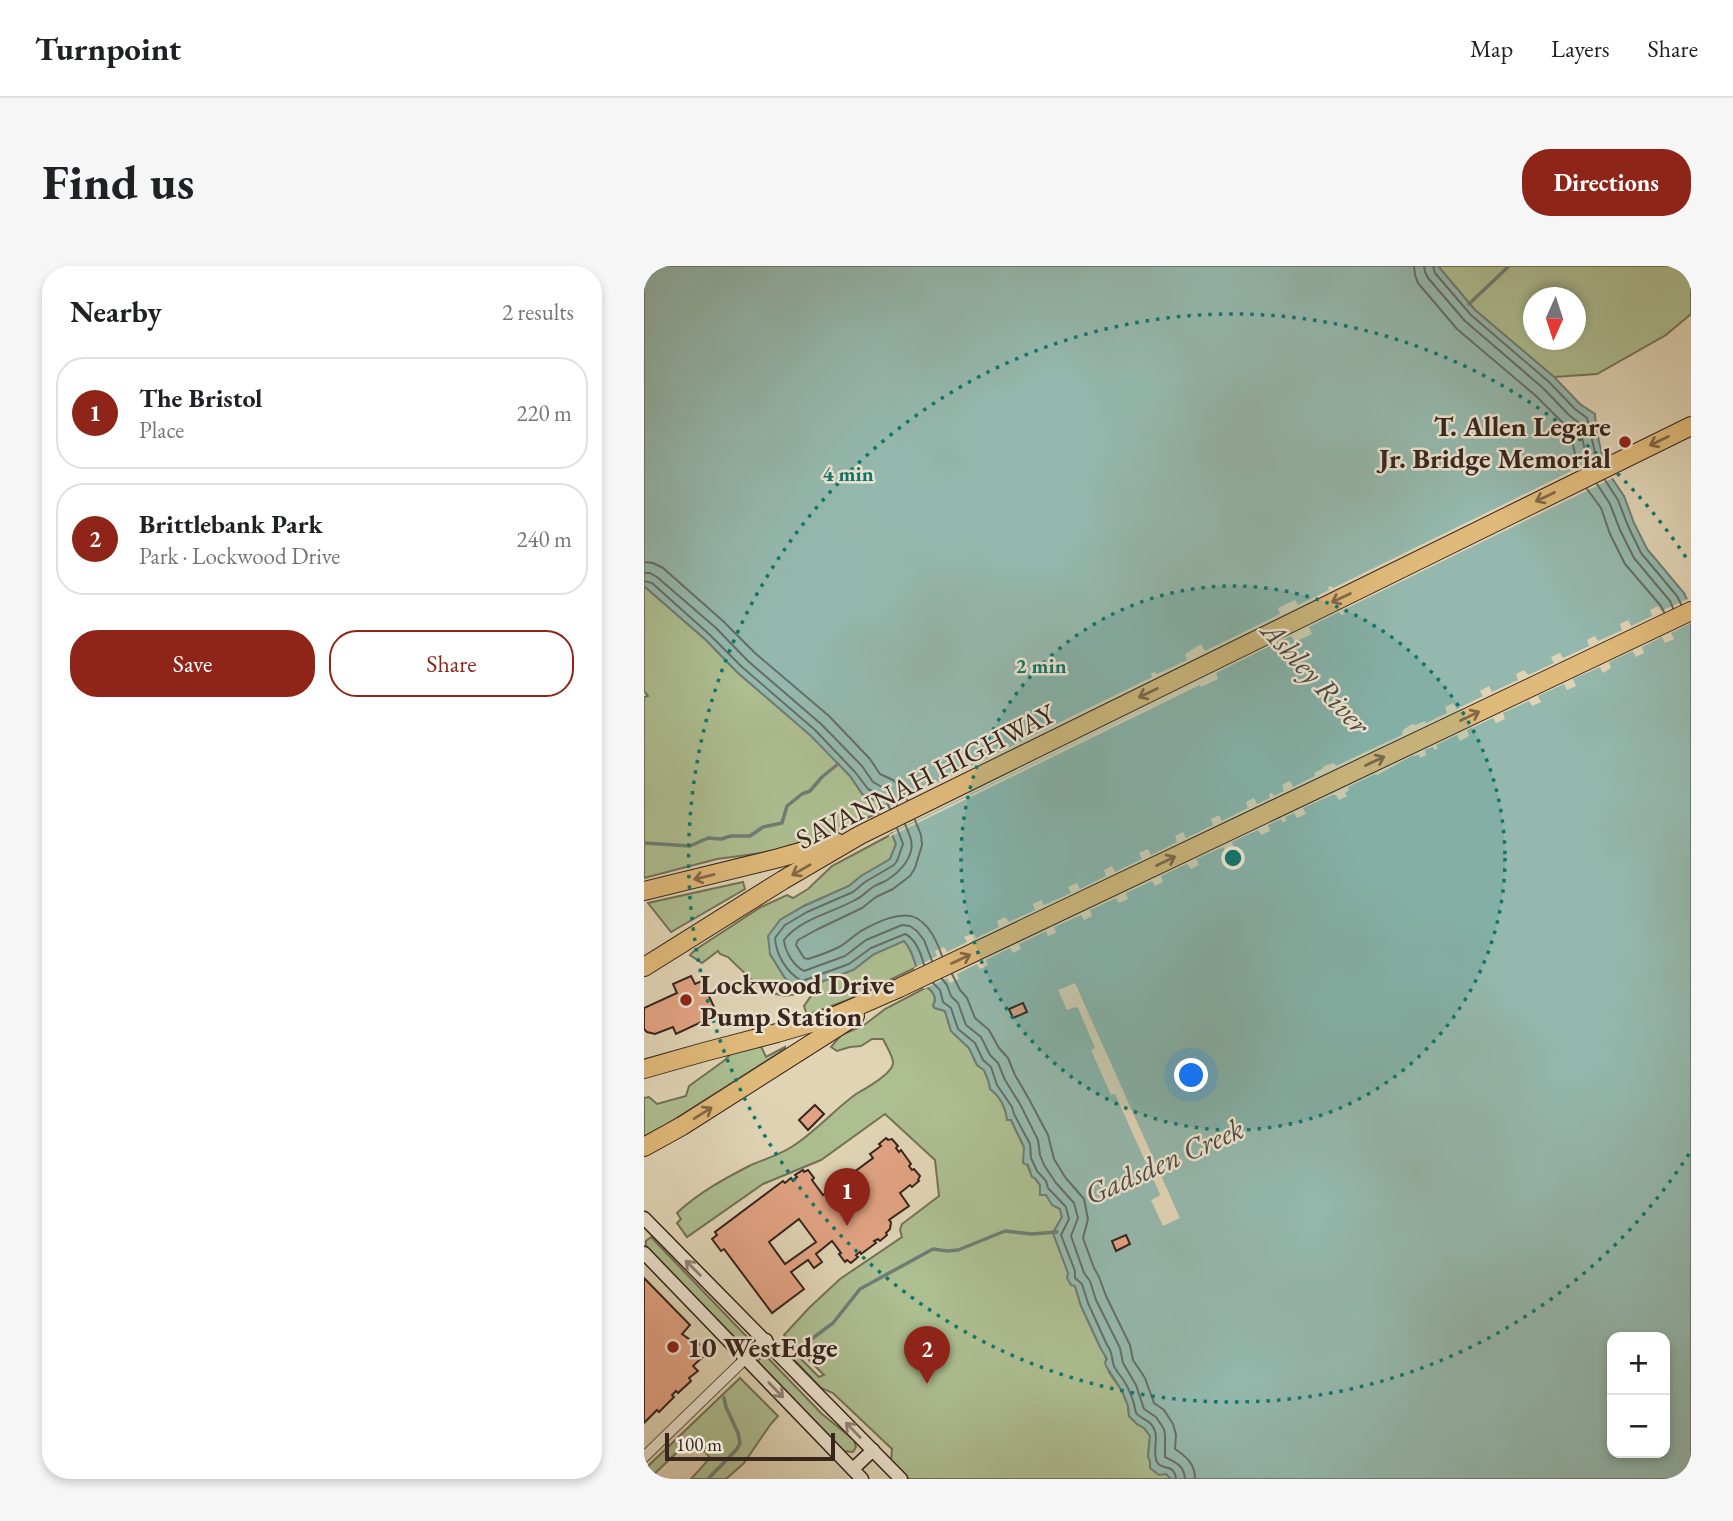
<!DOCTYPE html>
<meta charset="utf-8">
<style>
:root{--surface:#fff;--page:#f6f6f6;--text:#202124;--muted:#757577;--line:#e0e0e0;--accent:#8f2418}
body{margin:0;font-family:"EB Garamond",serif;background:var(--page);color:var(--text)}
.controls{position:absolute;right:21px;bottom:21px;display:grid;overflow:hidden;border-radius:14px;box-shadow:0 4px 10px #0003}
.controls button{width:63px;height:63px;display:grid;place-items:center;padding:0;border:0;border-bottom:2px solid var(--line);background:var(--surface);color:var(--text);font:35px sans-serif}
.compass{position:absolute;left:879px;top:21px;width:63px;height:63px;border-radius:50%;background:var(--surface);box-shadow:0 4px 10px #0003;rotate:183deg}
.scale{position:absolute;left:21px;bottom:18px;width:170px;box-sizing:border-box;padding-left:7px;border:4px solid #37251e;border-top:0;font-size:19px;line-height:24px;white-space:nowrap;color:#37251e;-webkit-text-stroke:5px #ebe3cf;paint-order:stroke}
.you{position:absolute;left:548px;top:810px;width:24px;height:24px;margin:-18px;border:5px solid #fff;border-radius:50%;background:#1a73e8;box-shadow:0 0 0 10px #1a73e833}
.badge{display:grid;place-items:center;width:46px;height:46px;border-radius:50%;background:var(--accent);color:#fff;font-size:23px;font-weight:700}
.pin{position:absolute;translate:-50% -58px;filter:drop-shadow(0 2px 4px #0008)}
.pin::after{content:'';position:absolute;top:37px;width:24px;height:21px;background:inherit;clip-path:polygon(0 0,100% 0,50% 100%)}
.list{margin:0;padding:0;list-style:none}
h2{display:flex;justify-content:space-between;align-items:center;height:91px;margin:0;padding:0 28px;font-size:30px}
h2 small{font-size:23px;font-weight:400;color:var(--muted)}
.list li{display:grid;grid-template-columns:46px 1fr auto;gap:21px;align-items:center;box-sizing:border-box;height:112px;margin:0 14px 14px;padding:0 14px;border:2px solid var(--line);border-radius:28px}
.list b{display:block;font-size:26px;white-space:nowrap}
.list p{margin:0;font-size:23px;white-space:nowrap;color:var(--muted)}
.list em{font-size:23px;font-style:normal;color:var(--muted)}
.actions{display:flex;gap:14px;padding:21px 28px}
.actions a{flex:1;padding:16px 0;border:2px solid var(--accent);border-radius:28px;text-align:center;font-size:24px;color:var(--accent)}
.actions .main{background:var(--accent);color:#fff}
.map{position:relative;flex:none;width:1047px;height:1213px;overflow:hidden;border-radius:28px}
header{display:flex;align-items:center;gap:42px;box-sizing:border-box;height:98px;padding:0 35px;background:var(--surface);border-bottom:2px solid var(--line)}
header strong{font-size:33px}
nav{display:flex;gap:38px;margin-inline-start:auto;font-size:24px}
.intro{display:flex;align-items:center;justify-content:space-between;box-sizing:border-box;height:168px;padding:0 42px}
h1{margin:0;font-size:49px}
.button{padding:18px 32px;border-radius:28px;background:var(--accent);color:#fff;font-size:24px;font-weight:700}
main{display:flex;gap:42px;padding:0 42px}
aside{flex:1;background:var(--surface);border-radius:28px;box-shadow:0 4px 10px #0003}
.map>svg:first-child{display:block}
</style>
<header>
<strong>Turnpoint</strong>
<nav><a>Map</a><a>Layers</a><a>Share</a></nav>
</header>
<div class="intro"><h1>Find us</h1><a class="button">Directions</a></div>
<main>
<aside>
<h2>Nearby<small>2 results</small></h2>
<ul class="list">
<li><span class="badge">1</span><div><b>The Bristol</b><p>Place</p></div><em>220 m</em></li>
<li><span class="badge">2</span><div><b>Brittlebank Park</b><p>Park · Lockwood Drive</p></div><em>240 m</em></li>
</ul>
<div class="actions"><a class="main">Save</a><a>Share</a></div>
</aside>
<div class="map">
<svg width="1047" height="1213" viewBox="0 0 1047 1213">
<rect width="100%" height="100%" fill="#e0d4b5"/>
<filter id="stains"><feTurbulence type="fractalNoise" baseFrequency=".00286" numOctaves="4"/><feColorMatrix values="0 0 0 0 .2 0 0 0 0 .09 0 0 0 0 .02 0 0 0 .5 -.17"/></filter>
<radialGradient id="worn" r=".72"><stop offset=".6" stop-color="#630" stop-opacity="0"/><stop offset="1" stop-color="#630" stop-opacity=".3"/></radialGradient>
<g fill="#adbe91" stroke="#727258" stroke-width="2" fill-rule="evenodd">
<path d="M794 0H1047V48L1022 69 953 108 910 111 831 44ZM890 32H932V74H890Z"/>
<path d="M0 320 62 374 93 406 167 469 206 510 219 529 235 536 239 545 198 563 126 586 73 593 0 612V431L4 430 0 425Z"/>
<path d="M248 568 252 578 246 593 235 601 217 610 205 620 160 640 136 654 126 688 141 712 209 704 230 688 260 674 265 681 273 701 206 733 163 749 160 740 167 730 175 724 141 730 123 726 112 718 84 691 76 688 74 685 58 697 46 689 51 684 117 641 143 629 149 632 164 623 188 600Z"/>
<path d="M99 616 101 623 27 666 4 637Z"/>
<path d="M283 721C290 727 293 731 289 740L291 742 301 745 307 765 325 782 333 799 340 804C342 810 346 816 346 823 356 830 362 842 363 854H367L380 881V890L386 906 396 919V929H402L416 943 418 951 409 967 431 1020 437 1040 457 1083 461 1088 465 1106 478 1125 484 1140 485 1150 493 1158 500 1162 506 1170 504 1190 510 1204 522 1208 527 1213H265L247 1195 248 1183 189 1127 177 1122 141 1084 144 1080 175 1111 180 1109 140 1069 165 1042 196 1013 258 971 256 964 258 958 295 930 291 894 241 848 177 894 119 918 43 971 33 957 37 953 33 947C54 927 80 913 105 900 120 893 136 889 149 880 172 865 190 844 212 828 221 823 247 808 249 798 250 791 242 780 239 773H228L217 780 206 781 193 785 187 781 197 769 219 760 241 743Z"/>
<path d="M109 763 122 791 141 781V783L0 873V832L5 831 13 838 42 830 45 820 81 794Z"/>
<path d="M7 971 104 1072 105 1079 101 1081 97 1080 2 980V975Z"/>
<path d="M118 1090 123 1091 178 1148 210 1174 212 1181 209 1186 200 1185 117 1101 114 1095Z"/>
<path d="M96 1112 134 1150 126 1159 100 1197 82 1213H47L66 1192 51 1173 45 1175 5 1213H0V1204Z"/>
</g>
<path fill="#94b8ad" stroke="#6f7d74" stroke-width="2" fill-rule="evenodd" d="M0 0H794L831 44 910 111 936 138 951 148 952 162 961 202 980 230 990 257 1003 283 1040 327 1047 342V1213H527L522 1208 515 1209 506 1202V1196L504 1190 506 1170 500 1162 493 1158 485 1150 484 1140 478 1125 462 1100 461 1096 463 1093 457 1083 437 1040 431 1020 427 1019 423 1012 424 1007 409 967 418 951 416 943 408 939 402 929H396V919L391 912 388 911 384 899 379 897 380 881 367 854H363C362 842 356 830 346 823 346 816 342 810 340 804L333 799 325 782 307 765 301 745 291 742 289 740C291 735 292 734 290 729 287 722 278 719 276 711 270 698 270 686 260 675L230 688 209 704 169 719 155 723 141 712 126 688 124 670 136 654 160 640 205 620 217 610 246 593 252 578 235 536 219 529 206 510 167 470 93 406 62 374 0 320ZM968 1071H1021V1187H968Z"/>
<g fill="#e0d4b5">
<path d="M962 188 964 201 971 211 699 344 701 348 697 349 695 346 665 361 668 368 664 370 651 376 647 370 572 407 574 413 557 421 556 419 245 571V569L520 433 244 568 235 545 508 411 507 407 511 406 513 408 543 394 541 388 557 378 561 385 636 348 634 342 651 334 654 339 685 324 684 321 687 320 689 322Z"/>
<path d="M1046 332 1047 357 1027 367 1030 373 1021 377 1018 371 998 381 1000 387 992 391 989 385 965 396 967 402 959 407 956 401 929 413 932 420 923 424 920 418 894 430 897 436 888 440 885 435 859 447 861 453 852 457 849 452 823 464 825 470 816 475 813 469 792 479 794 482 791 484 789 481 781 484 782 489 776 492 775 489 768 490 733 509 731 508 704 521 705 524 701 527 703 530 695 534 692 529H688L659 542 662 548 653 552 650 547 641 551 642 555 639 556 637 553 624 559 626 565 617 569 614 564 588 576 590 582 582 586 579 581 552 593 555 599 547 603 543 598 517 610 519 616 511 620 508 615 482 627 484 633 475 637 472 632 446 644 448 650 440 654 437 649 410 661 412 667 404 670 402 665 375 678 377 683 369 687 366 682 342 694 344 699 336 703 333 698 313 708 315 713 306 717 303 712 280 723 273 715 270 702 293 690 291 685 300 681 303 686 323 676 320 671 329 667 332 672 355 661 353 655 361 651 365 656 391 644 389 638 397 634 400 639 427 627 424 621 433 617 436 623 462 610 460 604 468 600 471 606 498 593 495 587 504 583 507 589 533 576 531 570 539 566 542 572 569 559 567 553 575 549 578 555 604 542 602 536 610 532 613 538 626 532 625 528 628 527 630 530 640 525 638 519 646 515 649 521 671 510 670 507 678 503 680 500 690 497 692 500 734 480 758 469 759 464 768 458 772 459 781 455 782 457 803 447 801 441 809 437 813 443 839 430 836 425 845 420 848 426 874 414 872 408 880 404 884 409 910 397 907 391 916 387 919 392 945 380 943 374 951 370 954 375 978 364 976 358 984 354 987 360 1008 350 1006 344 1014 340 1017 345Z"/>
<path d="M431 717 536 952 519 960 507 934 515 930 516 928 471 828 467 829 447 784 451 782 434 742 431 741 423 744 414 724Z"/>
</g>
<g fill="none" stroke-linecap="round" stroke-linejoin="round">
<g stroke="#666e66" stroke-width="2">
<path d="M770 0 771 9 774 17 813 63 892 130 925 163 935 204"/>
<path d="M780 0 781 6 784 12 821 55 899 122 925 149 935 157 944 199"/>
<path d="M789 0 791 7 827 49 905 116 931 143 943 152 953 195"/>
<path d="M961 214 974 234 984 260 997 287 1033 330 1037 338"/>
<path d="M953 218 966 238 976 264 990 292 1026 335 1029 342"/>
<path d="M943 223 957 242 966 268 981 298 1017 340 1020 346"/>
<path d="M0 296 9 297 19 302 79 355 111 387 185 450 226 493 236 508 249 514 255 519 263 534"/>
<path d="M0 307H6L13 311 72 362 104 395 177 458 218 500 229 516 247 526 253 539"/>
<path d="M0 315 8 317 66 369 98 401 171 464 211 506 224 523 241 532 246 543"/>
<path d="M271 554 277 569 278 579 271 602 266 610 249 623 232 631 218 642 172 664 154 674 152 679 160 692 164 693C174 690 185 686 195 681 203 677 209 670 217 665 259 642 281 640 298 690"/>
<path d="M261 558C263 563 266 569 267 574 271 590 256 606 243 614 239 617 233 618 229 621 223 625 218 631 211 634 188 647 156 653 140 674 141 686 150 700 160 705L201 690 222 674 258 659 266 660 273 665 280 674 288 695"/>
<path d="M253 562 259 578 253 595 250 599 221 616 209 626 163 646 141 659 131 672C132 689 143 707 158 715L205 698 227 682 261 668C272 673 277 687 280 699"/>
<path d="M308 708 316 724 323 732 331 752 345 764 355 782 364 792 371 809 385 833 404 869 410 893 421 911 440 933 444 953 439 972 450 1002 455 1011 462 1030 486 1079 489 1094 501 1112 510 1137 520 1144 529 1158 532 1169 531 1183C543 1191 551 1198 551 1213"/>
<path d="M298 713 303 719 307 730 314 737 322 759 337 771 346 789 354 797 361 814 376 838 394 874 396 889 400 899 412 917 430 937 434 952 427 970 440 1007 446 1015 452 1034 476 1082 479 1097 492 1119 500 1143 512 1151 520 1163 521 1169V1191C531 1196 540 1199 541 1213"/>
<path d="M289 717 296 724 299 736 307 742 314 763 331 777 339 794 347 801 353 819 368 841 370 848 386 878 387 892 393 905 402 915 404 922 422 941 425 953 417 969 431 1005V1012L438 1018 444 1037 463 1079C469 1086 467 1092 470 1100 472 1105 477 1110 480 1115 486 1124 490 1136 492 1147 496 1152 502 1153 506 1157 518 1169 507 1183 513 1196 519 1206 530 1196 532 1213"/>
</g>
<g stroke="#6f7d74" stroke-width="3.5">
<path d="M825 38 865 0"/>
<path d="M0 577 46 580 64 572 77 573 87 570H106L119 561 138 557 143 540 158 528 166 525 178 511 194 498"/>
<path d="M162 1077 189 1057 216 1023 289 983 303 985 314 984 361 965 388 968 413 966"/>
<path d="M64 1213 93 1183 96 1177 94 1167 82 1141 80 1132"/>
</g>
</g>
<g fill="#e2a484" stroke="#37251e" stroke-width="2" fill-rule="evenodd">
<path d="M47 710 51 718 58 715 70 741 63 744 66 752 32 768 29 761 11 768 3 766 0 763V742L33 727 29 718Z"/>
<path d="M379 737 383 746 369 752 365 743Z"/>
<path d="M171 839 180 848 164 864 155 854Z"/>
<path d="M242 872 244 874 248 873 254 880 252 882 255 886 257 884 267 898 265 900 268 904 270 903 276 910 274 914 275 915 268 921 266 919 256 927 265 940 245 954 247 956 246 963 242 967 243 969 236 975 234 973 230 975 232 977 217 988 216 986 212 989 214 991 207 997 203 994 201 996 195 988 197 987 188 975 172 988 178 996 170 1002 164 994 147 1006 160 1023 128 1047 80 983 77 985 68 973 73 969 71 966 139 915 141 917 147 912 149 915 153 911 151 909 159 904 160 906 164 904 170 912 168 914 179 929 229 892 226 888 237 880 235 878ZM155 953 172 976 141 998 125 976Z"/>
<path d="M482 969 486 978 472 985 468 975Z"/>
<path d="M0 1012 46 1059 38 1068 48 1075 51 1073 63 1087 49 1100 54 1105 45 1112 47 1115 34 1127 32 1125 28 1129 30 1131 15 1146 13 1144 0 1157Z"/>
</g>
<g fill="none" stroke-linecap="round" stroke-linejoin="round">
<g stroke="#615144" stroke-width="12">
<path id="street" d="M0 1191 101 1093"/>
</g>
<g stroke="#37251e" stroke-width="15">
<g id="secondary">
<path d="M0 952 257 1213"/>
<path d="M0 987 218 1213"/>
<path d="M101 1093 122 1074"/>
<path d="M209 1203 229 1184"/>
</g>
</g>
<g stroke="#37251e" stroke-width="20">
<g id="highway">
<path d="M0 625 135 592 192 576"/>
<path d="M0 701 139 614 216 569 1047 160"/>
<path d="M0 803 60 786 133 767 191 750 255 722 1047 345"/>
<path d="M0 881 38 860 211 750"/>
</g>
</g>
<use href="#street" stroke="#ebe3cf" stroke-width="10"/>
<use href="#secondary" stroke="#ebe3cf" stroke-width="12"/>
<use href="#highway" stroke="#e0ba7a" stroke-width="18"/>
</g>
<defs><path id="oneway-shaft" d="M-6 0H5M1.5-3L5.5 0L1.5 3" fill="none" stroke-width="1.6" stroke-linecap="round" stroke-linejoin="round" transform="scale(1.75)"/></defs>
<g stroke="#836847">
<use href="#oneway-shaft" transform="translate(1015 175) rotate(154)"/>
<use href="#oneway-shaft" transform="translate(901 231) rotate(154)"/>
<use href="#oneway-shaft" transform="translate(697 332) rotate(154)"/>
<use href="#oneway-shaft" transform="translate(504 427) rotate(154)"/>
<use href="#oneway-shaft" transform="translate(826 450) rotate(-26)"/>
<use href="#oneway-shaft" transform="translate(731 495) rotate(-25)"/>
<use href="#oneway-shaft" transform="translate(522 595) rotate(-26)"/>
<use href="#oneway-shaft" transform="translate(157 604) rotate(150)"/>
<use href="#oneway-shaft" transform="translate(60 611) rotate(166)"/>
<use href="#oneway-shaft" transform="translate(317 693) rotate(-26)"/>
<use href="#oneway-shaft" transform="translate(59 847) rotate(-32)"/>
</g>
<g stroke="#918476">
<use href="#oneway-shaft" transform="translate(49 1002) rotate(-135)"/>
<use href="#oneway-shaft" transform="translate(132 1124) rotate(46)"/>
<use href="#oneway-shaft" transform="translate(209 1164) rotate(-134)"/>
</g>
<circle cx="589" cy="592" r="272" fill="#0f766e" fill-opacity=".12"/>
<g fill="none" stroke="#0f766e" stroke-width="3.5" stroke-dasharray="3.5 7">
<circle cx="589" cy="592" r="272"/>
<path d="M1045 888A544 544 0 1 1 1045 296"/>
</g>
<g fill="#8f2418" stroke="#ebe3cf" stroke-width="2.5">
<circle cx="981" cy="176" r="7"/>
<circle cx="42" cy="734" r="7"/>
<circle cx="29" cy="1081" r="7"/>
</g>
<g text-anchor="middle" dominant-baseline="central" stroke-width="5" stroke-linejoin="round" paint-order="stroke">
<g font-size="28" font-weight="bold" fill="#37251e" stroke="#ebe3cf" text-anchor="start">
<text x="967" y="160" text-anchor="end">T. Allen Legare<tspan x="967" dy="32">Jr. Bridge Memorial</tspan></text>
<text x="56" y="718">Lockwood Drive<tspan x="56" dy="32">Pump Station</tspan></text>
<text x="43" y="1081">10 WestEdge</text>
</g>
<g font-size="28" fill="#37251e" stroke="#ebe3cf">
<text transform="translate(281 510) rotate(-27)">SAVANNAH HIGHWAY</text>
</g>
<g font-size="30" font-style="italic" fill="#4e4a42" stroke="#ebe3cf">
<text transform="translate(672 411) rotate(47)">Ashley River</text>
<text transform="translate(520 895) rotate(-24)">Gadsden Creek</text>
</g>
</g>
<circle cx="589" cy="592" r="10" fill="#0f766e" stroke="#ebe3cf" stroke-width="3.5"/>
<g font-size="21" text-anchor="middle" font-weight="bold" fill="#0f766e" stroke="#ebe3cf" stroke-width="5" stroke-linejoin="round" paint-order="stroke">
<text x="204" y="215">4 min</text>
<text x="397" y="407">2 min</text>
</g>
<rect width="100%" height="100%" filter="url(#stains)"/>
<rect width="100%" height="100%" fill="url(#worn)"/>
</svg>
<div class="controls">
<button>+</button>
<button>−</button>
</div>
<svg class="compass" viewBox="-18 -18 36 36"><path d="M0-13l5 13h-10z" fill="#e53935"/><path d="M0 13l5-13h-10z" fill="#757577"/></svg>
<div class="scale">100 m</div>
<div class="you"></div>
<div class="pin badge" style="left:203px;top:960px">1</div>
<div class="pin badge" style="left:283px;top:1118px">2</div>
</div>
</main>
